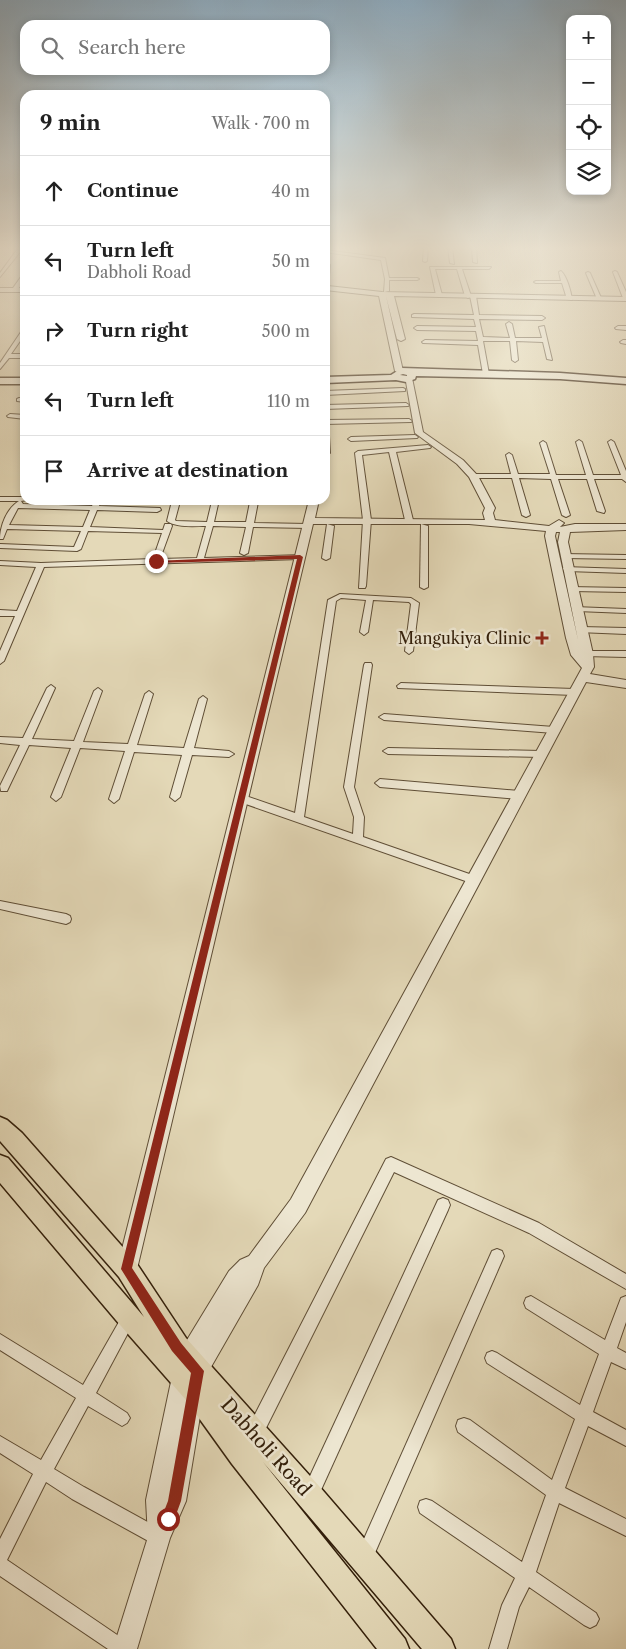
<!DOCTYPE html>
<meta charset="utf-8">
<style>
:root{--surface:#fff;--page:#f2f2f2;--text:#222;--muted:#767676;--line:#e0e0e0}
body{margin:0;font-family:"Libre Caslon Text",serif;background:var(--page);color:var(--text)}
.controls{position:absolute;right:15px;top:15px;display:grid;overflow:hidden;border-radius:10px;box-shadow:0 2px 8px #0003}
.controls button{width:45px;height:45px;display:grid;place-items:center;padding:0;border:0;border-bottom:1px solid var(--line);background:var(--surface);color:var(--text);font:25px sans-serif}
.stop{position:absolute;width:15px;height:15px;margin:-11px;border:4px solid #8f2418;border-radius:50%;background:#fff}
.stop.end{background:#8f2418;border-color:#fff;box-shadow:0 1px 5px #0008}
.list{margin:0;padding:0;list-style:none}
h2{display:flex;justify-content:space-between;align-items:center;height:65px;margin:0;padding:0 20px;font-size:21px}
h2 small{font-size:16px;font-weight:400;color:var(--muted)}
.list li{display:grid;grid-template-columns:32px 1fr auto;gap:15px;align-items:center;box-sizing:border-box;height:70px;padding:0 20px;border-top:1px solid var(--line)}
.list b{display:block;font-size:19px;white-space:nowrap}
.list p{margin:0;font-size:16px;white-space:nowrap;color:var(--muted)}
.list em{font-size:16px;font-style:normal;color:var(--muted)}
.icon{flex:none;width:28px;height:28px;fill:none;stroke:currentColor;stroke-width:2;stroke-linecap:round;stroke-linejoin:round}
.map{position:relative;flex:none;width:626px;height:1649px;overflow:hidden}
.search{position:absolute;background:var(--surface);box-shadow:0 2px 8px #0003;left:20px;top:20px;width:310px;height:55px;display:flex;align-items:center;gap:12px;box-sizing:border-box;padding:0 18px;border-radius:15px;color:var(--muted);font-size:19px}
.panel{position:absolute;background:var(--surface);box-shadow:0 2px 8px #0003;left:20px;top:90px;width:310px;height:415px;border-radius:15px}
.map>svg:first-child{display:block}
</style>
<div class="map">
<svg width="626" height="1649" viewBox="0 0 626 1649">
<rect width="100%" height="100%" fill="#e4d9b8"/>
<filter id="stains"><feTurbulence type="fractalNoise" baseFrequency=".004" numOctaves="4"/><feColorMatrix values="0 0 0 0 .2 0 0 0 0 .09 0 0 0 0 .02 0 0 0 .5 -.17"/></filter>
<radialGradient id="worn" r=".72"><stop offset=".6" stop-color="#630" stop-opacity="0"/><stop offset="1" stop-color="#630" stop-opacity=".3"/></radialGradient>
<g fill="none" stroke-linecap="round" stroke-linejoin="round">
<g stroke="#5f4e36" stroke-width="2">
<g id="minor">
<path d="M19 247H24L0 277V273Z"/>
<path d="M424 247H428L427 261 425 262 423 261Z"/>
<path d="M448 247H452L454 264 450 263Z"/>
<path d="M472 247H476L477 263 473 262Z"/>
<path d="M325 250 385 258 389 278H417L419 279 417 280H389V291L384 292 385 279 381 260 325 252Z"/>
<path d="M430 267H491L489 269H462L471 296 473 294 476 296 479 315 542 316 545 318 542 320 479 319 483 337 510 338 506 324 509 322 512 324 515 338H542L539 327 544 326 552 360 547 359 543 342 516 341 518 360 515 362 512 360 510 341H483L489 374 486 376 483 374 478 345 423 343 422 342 425 340 478 341 476 331 417 330 414 328 417 326 476 327 474 319 412 317V315L414 314 474 315 470 296 468 298 465 296 457 269H435L442 295 439 297 436 295Z"/>
<path d="M561 271C567 277 571 291 572 300L567 299 562 283H536L534 282 536 281H561L559 272Z"/>
<path d="M615 271 617 272 626 292V300L623 298 613 272Z"/>
<path d="M588 272 590 273 602 300 597 299 586 273Z"/>
<path d="M23 274H25V279L19 288H25V292H0V288H13Z"/>
<path d="M618 326H626V330L616 329 615 328Z"/>
<path d="M25 328V334L11 354H25V358H9L0 369V363L23 329Z"/>
<path d="M623 340H626V344L621 343 620 342Z"/>
<path d="M403 388 405 389V391L325 395V391Z"/>
<path d="M19 398H25V402L17 401V399Z"/>
<path d="M406 403 409 405 408 406 325 409V405Z"/>
<path d="M10 414 25 415V419L8 417 7 416Z"/>
<path d="M409 419 412 421 411 422 325 424V420Z"/>
<path d="M415 435 418 437 417 438 351 441 348 439 351 437Z"/>
<path d="M579 440 582 442 593 475H621L608 442 611 440 614 442 626 471V482L622 479H594L605 511 604 513 597 511 587 479H558L570 515 566 517 562 515 551 479 519 478 530 515 526 517 522 515 512 478H473L470 476 473 474H511L506 455 509 453 512 455 518 474H550L540 443 543 441 546 443 556 475H586L576 442Z"/>
<path d="M428 445 431 447 430 448 396 452 413 520 409 522 405 520 389 452 362 455 371 520 366 586 365 588H359L363 520 355 453 358 451Z"/>
<path d="M0 497H25V500H28L21 501 23 504 92 506 95 500H101L99 506 160 508 161 510 157 512 97 510 90 527 163 530 165 524H171L172 526 160 559 197 558 206 526C194 526 177 528 167 521L171 505 175 503 179 505 175 520 176 521 207 522 212 501 219 500 214 522H246L250 502 254 500 258 502 254 523 308 524 312 526 308 528 253 527 248 553 244 555 240 553 246 527 213 526 204 558 303 555 304 557 300 559 44 567 4 661 0 664V651L15 616H0V610L17 611 36 567 0 565V561L41 563 153 559 162 533 88 531 81 549 77 551 0 548V544L74 547 81 531 7 529 3 539H0C0 526 7 508 19 501H0ZM18 508 90 510 83 527 9 525Z"/>
<path d="M327 524 334 526 330 558 326 560 322 558Z"/>
<path d="M421 524 428 526V587L424 589 420 587Z"/>
<path d="M562 554 626 555V559L565 558 561 556Z"/>
<path d="M564 567 626 569V573L567 571 563 569Z"/>
<path d="M569 587 626 588V592L572 591 568 589Z"/>
<path d="M340 594 411 598 419 603 413 651 409 654 405 651 411 604 409 602 373 600 368 632 364 635 360 632 366 600 341 598 336 601 304 817 353 834 354 817 344 787 364 665 365 663H371L372 665 354 787 364 817 363 837 478 877 479 880 478 883 474 884 240 802 238 799 243 795 295 813 328 600Z"/>
<path d="M574 607 626 609V613L577 611 573 609Z"/>
<path d="M581 627 626 628V634L578 632V628Z"/>
<path d="M587 651H626V657L584 656V652Z"/>
<path d="M401 683 574 689 578 692 574 695 398 688 397 686Z"/>
<path d="M51 685 55 688 32 739 74 741 94 691 98 688 102 691 83 742 128 744 145 694 149 691 153 694 137 745 184 748 199 699 203 696 207 699 194 748 229 751 234 754 229 757 192 755 180 797 175 801 170 797 182 755 134 752 119 799 114 803 109 799 125 751 80 748 61 797 56 801 51 797 71 748 29 745 7 791H1L0 786 20 745 0 743V737L23 738 47 688Z"/>
<path d="M384 714 554 727 559 730 554 733 384 720 379 717Z"/>
<path d="M388 748 541 751 546 754 541 757 388 754 383 751Z"/>
<path d="M380 779 519 791 524 795 519 799 380 787 375 783Z"/>
<path d="M0 901 66 914 70 916 71 919 70 922 66 924 0 909Z"/>
<path d="M391 1157 539 1223 626 1274V1289L529 1233 394 1172 261 1438 255 1440 249 1438 247 1432 249 1426 386 1159Z"/>
<path d="M443 1198 448 1200 450 1205 448 1210 316 1501 310 1503 304 1501 302 1495 304 1489 438 1200Z"/>
<path d="M497 1249 502 1251 504 1256 371 1562 365 1564 359 1562 357 1556 359 1550 492 1251Z"/>
<path d="M531 1296 605 1340 621 1298 626 1296V1322L617 1348 626 1353V1369L611 1362 593 1412 626 1430V1446L588 1426 565 1488 626 1519V1536L559 1503 536 1572 596 1613 599 1619 596 1625 590 1628 584 1625 529 1587 519 1607 507 1649H489L502 1605 515 1578 420 1513 418 1507 420 1501 426 1499 432 1501 522 1562 546 1495 458 1432 456 1426 458 1420 464 1418 470 1420 552 1480 575 1419 487 1363 485 1358 487 1353 492 1351 497 1353 580 1405 599 1354 526 1308 524 1303 526 1298Z"/>
<path d="M129 1311 134 1313 136 1318 96 1393 127 1413 130 1418 127 1423 122 1426 88 1406 54 1469 84 1487 164 1531 166 1537 164 1543 158 1545 152 1543 72 1499 46 1482 7 1560 129 1643 132 1649H108L0 1576V1539L33 1474 0 1453V1436L41 1460 76 1398 0 1350V1334L83 1385 124 1313Z"/>
</g>
</g>
<g stroke="#5f4e36" stroke-width="2">
<g id="tertiary">
<path d="M325 260 330 265 328 286 382 292 626 297V301L394 296 405 339 401 341 397 339 386 296 403 371 399 373 395 371 379 296 325 290Z"/>
<path d="M405 376 412 378 423 432 463 460 478 476 495 508 493 513 495 520 549 526 559 520 564 523 560 527 575 524H626V530L570 532 568 542 593 654 594 667 590 674 626 680V688L586 682 305 1213 264 1268 258 1285 207 1374 186 1501 170 1538 137 1649H113L148 1537 146 1500 176 1358 229 1271 240 1260 249 1256 291 1199 582 668 571 655 566 638 545 536 546 531 469 524H313L137 1269 134 1276 127 1279 120 1276 117 1269 309 500H319L315 518 485 520 483 513 485 508 469 477 457 464 415 433ZM556 532H560L558 542 578 640 555 536Z"/>
<path d="M325 433 329 436 330 453 325 456Z"/>
</g>
</g>
<g stroke="#331f0a" stroke-width="3">
<g id="secondary">
<path d="M402 368 560 373 626 378V384L560 379 416 376 415 379 406 382 396 380 325 383V377L391 375ZM403 374 407 375V376L400 375Z"/>
<rect x="0" y="378" width="25" height="6"/>
</g>
</g>
<g stroke="#331f0a" stroke-width="3">
<path id="primary" d="M0 1117 7 1120 22 1133 135 1261 186 1338 319 1486 451 1639 455 1649H422L263 1462 405 1639 409 1649H377L232 1464 186 1400 121 1326 0 1183V1155L8 1158 144 1317 119 1277 0 1141Z"/>
</g>
<use href="#minor" fill="#ede6d1" fill-rule="evenodd"/>
<use href="#tertiary" fill="#ede6d1" fill-rule="evenodd"/>
<use href="#secondary" fill="#ede6d1" fill-rule="evenodd"/>
<use href="#primary" fill="#e4d9b8" fill-rule="evenodd"/>
</g>
<linearGradient id="sky" x2="0" y2="1"><stop stop-color="#8eaabd"/><stop offset="0.52" stop-color="#f3eedf"/><stop offset="1" stop-color="#f3eedf" stop-opacity="0"/></linearGradient>
<rect width="626" height="478" fill="url(#sky)"/>
<path fill="#8f2418" d="M300 555 303 557 132 1268 181 1343 204 1371 181 1501 173 1523 168 1525 163 1523 161 1519 168 1501 191 1373 172 1351 121 1269 297 559 156 563 153 561Z"/>
<path fill="#8f2418" stroke="#ede6d1" stroke-width="2" d="M539.5 630.5h5v5h5v5h-5v5h-5v-5h-5v-5h5z"/>
<g text-anchor="middle" dominant-baseline="central" stroke-width="5" stroke-linejoin="round" paint-order="stroke">
<g font-size="16" fill="#331f0a" stroke="#ede6d1" text-anchor="end">
<text x="531" y="638">Mangukiya Clinic</text>
</g>
<g font-size="19" fill="#331f0a" stroke="#ede6d1">
<text transform="translate(266 1447) rotate(48)">Dabholi Road</text>
</g>
</g>
<rect width="100%" height="100%" filter="url(#stains)"/>
<rect width="100%" height="100%" fill="url(#worn)"/>
</svg>
<div class="controls">
<button>+</button>
<button>−</button>
<button><svg class="icon" aria-label="locate" viewBox="0 0 24 24"><circle cx="12" cy="12" r="6"/><path d="M12 2v4M12 18v4M2 12h4M18 12h4"/></svg></button>
<button><svg class="icon" aria-label="layers" viewBox="0 0 24 24"><path d="M12 4l9 5-9 5-9-5zM3 14l9 5 9-5"/></svg></button>
</div>
<div class="stop" style="left:168px;top:1519px"></div>
<div class="stop end" style="left:156px;top:561px"></div>
<div class="search"><svg class="icon" aria-label="search" viewBox="0 0 24 24"><circle cx="10" cy="10" r="6"/><path d="M15 15l6 6"/></svg>Search here</div>
<section class="panel">
<h2>9 min<small>Walk · 700 m</small></h2>
<ul class="list">
<li><svg class="icon" aria-label="ahead" viewBox="0 0 24 24"><path d="M12 20V5M6 11l6-6 6 6"/></svg><div><b>Continue</b></div><em>40 m</em></li>
<li><svg class="icon" aria-label="left" viewBox="0 0 24 24"><path d="M17 20v-9H6M10 6l-5 5 5 5"/></svg><div><b>Turn left</b><p>Dabholi Road</p></div><em>50 m</em></li>
<li><svg class="icon" aria-label="right" viewBox="0 0 24 24"><path d="M7 20v-9h11M14 6l5 5-5 5"/></svg><div><b>Turn right</b></div><em>500 m</em></li>
<li><svg class="icon" aria-label="left" viewBox="0 0 24 24"><path d="M17 20v-9H6M10 6l-5 5 5 5"/></svg><div><b>Turn left</b></div><em>110 m</em></li>
<li><svg class="icon" aria-label="arrive" viewBox="0 0 24 24"><path d="M6 21V4h12l-3 4 3 4H6"/></svg><div><b>Arrive at destination</b></div></li>
</ul>
</section>
</div>
